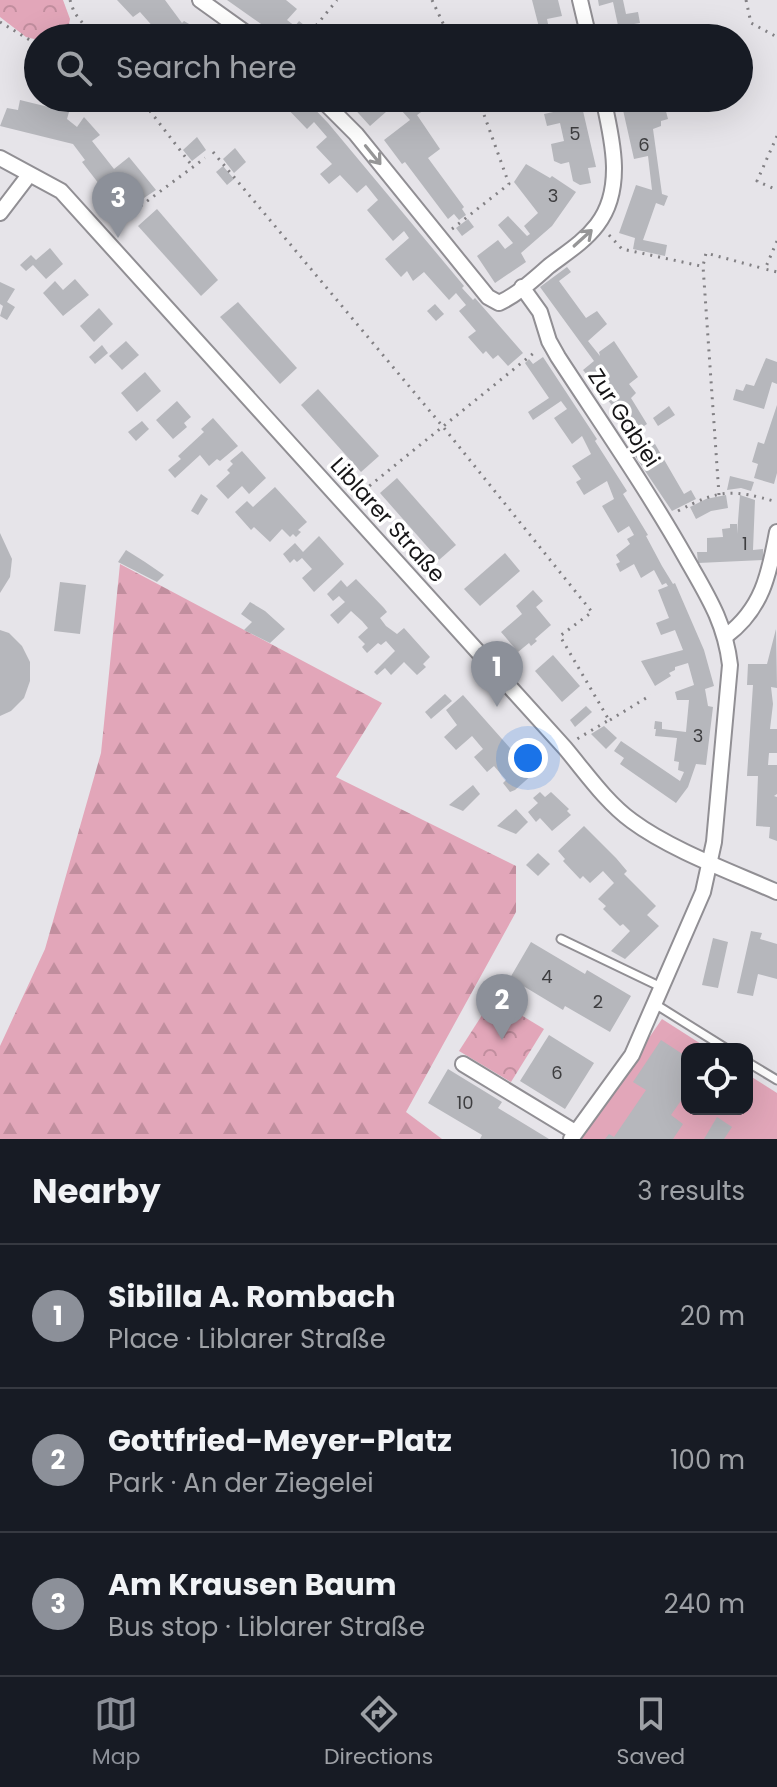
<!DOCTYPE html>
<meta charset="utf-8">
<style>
:root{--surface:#171b24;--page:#20242c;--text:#f1f3f6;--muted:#9ea1a6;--line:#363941;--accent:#8c9099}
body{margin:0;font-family:Poppins,sans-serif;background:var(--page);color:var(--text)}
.controls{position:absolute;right:24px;bottom:24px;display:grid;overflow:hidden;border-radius:16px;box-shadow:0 8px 32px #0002}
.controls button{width:72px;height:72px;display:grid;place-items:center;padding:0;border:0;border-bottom:2px solid var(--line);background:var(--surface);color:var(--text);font:40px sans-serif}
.you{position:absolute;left:528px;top:758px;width:28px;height:28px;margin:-20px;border:6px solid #fff;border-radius:50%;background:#1a73e8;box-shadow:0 0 0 12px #1a73e833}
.badge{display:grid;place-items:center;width:52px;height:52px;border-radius:50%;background:var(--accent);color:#fff;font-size:26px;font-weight:700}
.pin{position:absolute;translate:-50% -66px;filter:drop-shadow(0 2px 4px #0008)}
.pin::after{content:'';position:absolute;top:42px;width:28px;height:24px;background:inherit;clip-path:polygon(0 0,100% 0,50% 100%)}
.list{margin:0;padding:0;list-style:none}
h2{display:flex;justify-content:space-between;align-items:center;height:104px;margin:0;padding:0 32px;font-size:34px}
h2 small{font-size:26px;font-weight:400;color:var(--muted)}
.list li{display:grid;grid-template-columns:52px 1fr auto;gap:24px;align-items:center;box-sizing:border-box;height:144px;padding:0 32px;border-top:2px solid var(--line)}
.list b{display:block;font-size:30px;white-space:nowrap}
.list p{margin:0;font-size:26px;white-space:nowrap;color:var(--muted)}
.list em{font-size:26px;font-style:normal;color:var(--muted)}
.icon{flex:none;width:44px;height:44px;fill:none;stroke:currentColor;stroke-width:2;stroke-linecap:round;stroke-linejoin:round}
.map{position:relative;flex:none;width:777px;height:1139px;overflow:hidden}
.search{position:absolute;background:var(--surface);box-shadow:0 8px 32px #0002;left:24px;right:24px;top:24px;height:88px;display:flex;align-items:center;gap:20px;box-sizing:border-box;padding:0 28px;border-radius:44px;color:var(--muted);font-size:30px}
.sheet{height:536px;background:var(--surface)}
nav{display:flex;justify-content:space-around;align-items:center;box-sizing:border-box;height:112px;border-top:2px solid var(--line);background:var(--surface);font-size:22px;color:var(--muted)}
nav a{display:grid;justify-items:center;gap:4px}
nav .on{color:var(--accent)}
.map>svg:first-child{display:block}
</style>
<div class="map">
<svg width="777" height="1139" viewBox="0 0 777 1139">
<defs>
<pattern id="forest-firs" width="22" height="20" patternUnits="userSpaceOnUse" patternTransform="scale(2)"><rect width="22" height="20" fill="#e2a6b9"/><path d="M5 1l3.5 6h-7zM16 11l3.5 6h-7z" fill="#c18e9e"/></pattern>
<pattern id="park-crowns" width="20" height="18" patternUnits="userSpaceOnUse" patternTransform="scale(2)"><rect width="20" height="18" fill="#e2a6b9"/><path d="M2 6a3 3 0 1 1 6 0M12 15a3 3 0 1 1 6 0" fill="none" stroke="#c18e9e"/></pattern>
</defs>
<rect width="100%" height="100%" fill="#e6e4e9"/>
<path fill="url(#forest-firs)" d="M120 564 382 703 336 777 516 866V912L406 1112 442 1139H0V1046L45 949 101 753Z"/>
<g fill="url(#park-crowns)">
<path d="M0 0H63L70 19 68 30 59 38H38V40L26 37 0 17Z"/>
<path d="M493 998 544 1029 511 1082 459 1051Z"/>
</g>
<path fill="#e2a6b9" d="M662 1019 709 1049H687V1109H747V1074L777 1093V1139H579Z"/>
<g fill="#b6b7bc">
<path d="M117 0H165L182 23 184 21 201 31 198 38H172L169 35 163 38 140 12 133 17Z"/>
<path d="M227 0H286L297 9 287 20 295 26 299 21 309 29 301 38H281Z"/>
<path d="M532 0H558L562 16 547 19 551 38H535L541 35Z"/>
<path d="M598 0H623L626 14 638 12 640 23 628 25 632 38H606L605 33 619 30 613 2 599 6Z"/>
<path d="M287 98H304L328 123 464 286 462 288 473 300 475 298 523 353 508 366 498 355 493 359 486 351 483 354 468 337 476 331 459 311 466 305 456 293 449 300 424 272 413 281 407 271 401 277 385 259 409 238 404 231 393 241 367 210 378 200 366 185 357 193 340 175 329 184 320 174 332 164 316 147 327 137 314 122 307 129 282 103Z"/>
<path d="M356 98 414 99 424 110 417 115 440 149 428 158 464 207 462 209 466 215 459 220 454 214 448 219 405 162 402 164 384 140 410 120 402 111 395 104 370 126 350 104Z"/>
<path d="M554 98H580L596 167 588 168 591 183 580 185 573 181 569 162 561 164 554 161 551 144 564 141 560 123 547 126 544 114 558 111Z"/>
<path d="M634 98H645L646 104 663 100 668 119 661 121V126L653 129 662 194 668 196 664 206 656 203 643 240 667 245 665 256 633 249 635 238 619 233 636 185 652 190 648 156 634 159 623 110 636 106Z"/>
<path d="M20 100 69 112 67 119 77 127 84 117 100 135 92 141 114 169 129 157 156 190 138 202 129 190 113 202 82 162 85 160 73 144 0 126 7 108 18 110Z"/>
<path d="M197 137 206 150 192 161 183 150Z"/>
<path d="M235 148 246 162 234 173 223 159Z"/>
<path d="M526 164 550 178 552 176 576 192 552 226 521 253 526 262 495 283 477 256 498 240 505 249 513 243 498 225 508 216 527 236 530 234 524 226 538 213 514 182Z"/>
<path d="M223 166 234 179 227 185 216 172Z"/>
<path d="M157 209 218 280 201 296 138 226Z"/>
<path d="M468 219 474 227 462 236 456 228Z"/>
<path d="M50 248 63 264 46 279 33 265 26 271 20 265 31 255 36 260Z"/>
<path d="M567 267 571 272 559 281 586 318 597 311 607 324 588 341 600 356 599 352 614 341 638 377 629 384 636 393 631 398 647 424 635 432 646 449 655 444 684 494 691 490 696 499 672 511 635 456 638 453 611 411 615 409 583 370 594 361 540 287Z"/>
<path d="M75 279 89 295 63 316 43 293 55 281 63 290Z"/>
<path d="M0 282 15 289 7 302 15 307 7 320 0 316 3 306 0 304Z"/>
<path d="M238 302 297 368 280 384 220 317Z"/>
<path d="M435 304 444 314 436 321 427 311Z"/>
<path d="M99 308 113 324 94 342 80 326Z"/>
<path d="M126 341 139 355 122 370 109 356Z"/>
<path d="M102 345 108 353 95 364 89 357Z"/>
<path d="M543 357 597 439 595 441 627 491 623 494 648 535 646 536 662 566 673 584 675 583 704 650 714 686 705 689 708 706 713 707 706 765 696 764 688 787 676 803 620 764 624 758 614 751 621 741 680 781 684 772 678 770 679 762 674 761 677 738 655 736 656 729H654L655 721 662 722V729L686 732 689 700H677L675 692 694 685 688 663 675 667V670L669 673 671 676 655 686 641 661 683 650 675 630 661 635 656 623 669 618 658 590 668 586 666 583 662 585 654 570 641 578 634 564 620 572 616 564 620 562 616 555 630 544 627 539 634 535 629 526 618 533 602 506 614 499 607 481 584 495 576 482 581 479 572 466 591 454 582 436 572 444 554 418 567 409 561 401 533 420 528 412 549 398 525 363 529 359 533 364Z"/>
<path d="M766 358 777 362V384L772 382 764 409 733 400 736 389 743 391 746 384 754 386Z"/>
<path d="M145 372 161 391 137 412 121 393Z"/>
<path d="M318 389 379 456 361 472 301 405Z"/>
<path d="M177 401 191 417 184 423 187 427 173 439 156 420Z"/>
<path d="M777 405V473L774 484 754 478 758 464 752 462 758 442 764 444Z"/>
<path d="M669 406 675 415 658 426 653 418Z"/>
<path d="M213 418 238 446 220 461 217 459 209 466 200 455 175 478 168 470 181 459 178 456 204 432 201 429Z"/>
<path d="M142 421 149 429 136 441 128 432Z"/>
<path d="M242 451 266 478 249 494 242 486 228 499 216 486 230 473 227 470 233 464 230 461Z"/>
<path d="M730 476 754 482 751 491 741 488 727 490Z"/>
<path d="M397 478 456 545 439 560 380 493Z"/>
<path d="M275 487 307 522 298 530 301 532 296 537 293 534 290 537 282 529 270 542 254 527 251 530 235 512 247 501 253 507Z"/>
<path d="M201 494 208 499 198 515 191 511Z"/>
<path d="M726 495 728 508 711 511 696 519 690 507 706 499Z"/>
<path d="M740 495 755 500 753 550 763 549V560L698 563 697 552H707V538L723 537 722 529 730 528V524H737V534Z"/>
<path d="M0 533 12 559 10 577 0 593Z"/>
<path d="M319 536 344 564 314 592 302 578 312 569 302 558 297 562 294 559 290 563 283 554 295 543 303 552Z"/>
<path d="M126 550 145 562 164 575 157 582 118 562Z"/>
<path d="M505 553 520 571 480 606 464 589Z"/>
<path d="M356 579 384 608 387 612 380 618 386 626 397 634 404 628 430 657 423 664 426 667 417 675 404 662 391 675 385 668 377 675 374 672 395 651 386 641 381 645 378 643 367 653 362 647 365 644 358 637 368 628 362 621 351 611 338 624 330 615 345 602 339 596 333 601 327 594 341 580 347 587Z"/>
<path d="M60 582 86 585 80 634 54 631Z"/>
<path d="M533 590 543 601 536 607 551 625 535 639 537 641 531 646 529 643 518 652 501 632 522 614 516 606Z"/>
<path d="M250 602 265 611 285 629 270 643 244 630 252 622 241 614Z"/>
<path d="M776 629 777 688 771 687 773 704 770 729H777V753H769L768 765H777V794L774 796 777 797V841L769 838 770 827 756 826 758 776H747L753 685H747L748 664H767Z"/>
<path d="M0 630 9 633 22 646 30 662V681L24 698 11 711 0 716Z"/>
<path d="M553 655 580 686 562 702 535 671Z"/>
<path d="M445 694 452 701 431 719 425 712Z"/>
<path d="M463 695 533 774 515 790 510 792 503 783 506 780 494 766 487 772 474 757 483 749 472 736 456 750 444 737 457 725 446 710Z"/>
<path d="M586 706 592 712 575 727 570 720Z"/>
<path d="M604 726 617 738 606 749 591 734Z"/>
<path d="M473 785 480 794 463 811 449 805Z"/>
<path d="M540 792 545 797 551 792 569 809 567 811 571 815 552 831 540 818 536 822 528 812 538 803 533 798Z"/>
<path d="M516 809 528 822 516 834 497 826Z"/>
<path d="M584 826 616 858 627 871 624 874 656 906 647 915 659 926 625 959 611 951 630 931 623 924 620 926 603 909 606 906 598 899 614 883 603 871 590 883 583 876 580 879 563 861 565 859 558 851Z"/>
<path d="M538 853 550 864 538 876 526 865Z"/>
<path d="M751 931 762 933 760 939 777 944V979L758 974 753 996 737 993Z"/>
<path d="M713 938 728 942 718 988 702 985Z"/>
<path d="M531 942 585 974 587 970 631 996 610 1032 565 1006 563 1010 510 978Z"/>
<path d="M549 1035 594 1063 565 1109 520 1081Z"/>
<path d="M661 1040 687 1057V1092L671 1115 683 1124 673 1139H605L609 1134 614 1137 646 1090 633 1082Z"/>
<path d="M448 1069 502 1102 498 1108 549 1139H480L482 1135 428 1103Z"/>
<path d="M717 1117 732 1127 724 1139H704Z"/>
</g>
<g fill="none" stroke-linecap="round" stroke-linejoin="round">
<g stroke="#918f94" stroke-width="11">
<g id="service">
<path d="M561 939 661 987"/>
<path d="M655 1004 727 1049"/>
<path d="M747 1062 777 1080"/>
</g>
</g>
<g stroke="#918f94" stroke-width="18">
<g id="minor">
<path d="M200 0 253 38"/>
<path d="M580 0 589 38"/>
<path d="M320 98 356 134 488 297 499 303C517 295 534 279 549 266 566 253 584 242 597 225 625 189 612 138 603 98"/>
<path d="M0 158 61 191 565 748C586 773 606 802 632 821 671 850 732 872 777 892"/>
<path d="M0 213 29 175"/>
<path d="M522 287 540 312 549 341 558 357C601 423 647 489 686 558 707 595 725 622 730 665L714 842 703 892 632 1055 571 1139"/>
<path d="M726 636C762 609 769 575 777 532"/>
<path d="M463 1064 575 1132"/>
</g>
</g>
<g stroke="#828084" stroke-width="3" stroke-dasharray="2 6" stroke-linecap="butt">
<path d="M70 0 74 12 84 25"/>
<path d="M432 0 450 38"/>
<path d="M746 0 751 23 777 37"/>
<path d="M0 22 38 45"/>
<path d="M75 38 84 25 94 38"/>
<path d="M306 38 337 0"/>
<path d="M140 98 193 167"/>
<path d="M777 136 757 181 777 190"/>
<path d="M213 152 444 428 592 612 560 636 609 720 577 739"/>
<path d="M115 225 205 158"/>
<path d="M452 229 509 184 478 98"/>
<path d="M609 235 622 249 701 266"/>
<path d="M777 241 765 269 777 272"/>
<path d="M719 495 703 266 706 253 765 269"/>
<path d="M357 496 535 352"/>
<path d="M678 511C720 489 732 489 777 502"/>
<path d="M610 720 651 695"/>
</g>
<use href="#service" stroke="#fff" stroke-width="7"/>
<use href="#minor" stroke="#fff" stroke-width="14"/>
</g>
<defs><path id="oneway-shaft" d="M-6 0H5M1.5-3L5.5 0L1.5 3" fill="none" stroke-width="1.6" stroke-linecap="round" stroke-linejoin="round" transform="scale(2)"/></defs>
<g stroke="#969697">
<use href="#oneway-shaft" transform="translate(373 155) rotate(51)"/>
<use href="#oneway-shaft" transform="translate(583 238) rotate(-42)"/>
</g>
<g text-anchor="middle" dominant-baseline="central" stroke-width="7" stroke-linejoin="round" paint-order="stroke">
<g font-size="18" fill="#3e3e40">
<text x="575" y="133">5</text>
<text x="644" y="144">6</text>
<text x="553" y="195">3</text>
<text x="745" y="543">1</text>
<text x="698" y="735">3</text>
<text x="547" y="976">4</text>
<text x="598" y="1001">2</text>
<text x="557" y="1072">6</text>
<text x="465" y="1102">10</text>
</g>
<g font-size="22" fill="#161517" stroke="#fff">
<text transform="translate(624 418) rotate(57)">Zur Gabjei</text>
<text transform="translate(388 520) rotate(48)">Liblarer Straße</text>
</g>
</g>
</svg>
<div class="controls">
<button><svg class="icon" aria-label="locate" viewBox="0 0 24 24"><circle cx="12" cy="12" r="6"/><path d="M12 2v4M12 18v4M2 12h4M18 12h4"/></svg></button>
</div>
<div class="you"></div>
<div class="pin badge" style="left:497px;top:707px">1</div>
<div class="pin badge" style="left:502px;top:1040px">2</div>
<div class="pin badge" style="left:118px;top:238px">3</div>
<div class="search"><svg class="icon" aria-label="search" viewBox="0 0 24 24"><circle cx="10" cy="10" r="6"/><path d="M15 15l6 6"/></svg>Search here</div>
</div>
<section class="sheet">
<h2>Nearby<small>3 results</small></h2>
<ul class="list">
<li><span class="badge">1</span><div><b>Sibilla A. Rombach</b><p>Place · Liblarer Straße</p></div><em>20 m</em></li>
<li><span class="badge">2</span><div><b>Gottfried-Meyer-Platz</b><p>Park · An der Ziegelei</p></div><em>100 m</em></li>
<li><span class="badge">3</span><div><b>Am Krausen Baum</b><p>Bus stop · Liblarer Straße</p></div><em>240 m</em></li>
</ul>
</section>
<nav>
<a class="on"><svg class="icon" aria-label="map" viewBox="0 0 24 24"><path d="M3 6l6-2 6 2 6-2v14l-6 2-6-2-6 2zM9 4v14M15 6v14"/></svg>Map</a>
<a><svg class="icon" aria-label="directions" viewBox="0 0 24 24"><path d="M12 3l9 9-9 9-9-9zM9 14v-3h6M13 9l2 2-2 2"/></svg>Directions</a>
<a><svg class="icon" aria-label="saved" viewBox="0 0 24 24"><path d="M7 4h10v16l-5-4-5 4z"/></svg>Saved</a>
</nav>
